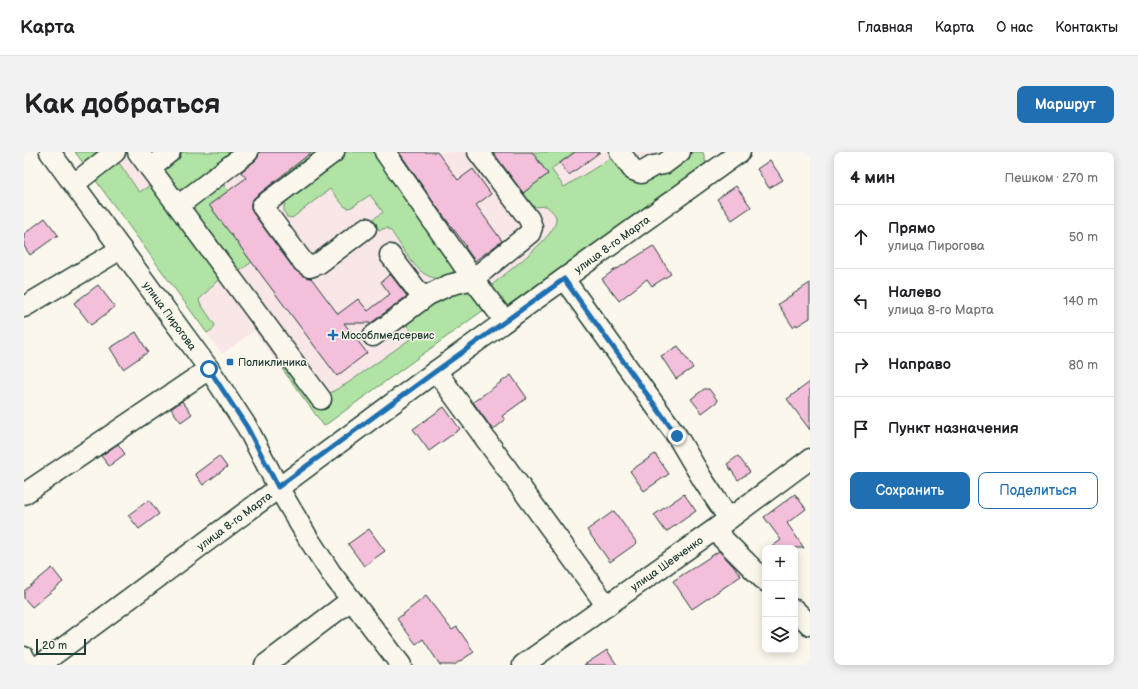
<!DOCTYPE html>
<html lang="ru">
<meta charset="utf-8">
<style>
:root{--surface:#fff;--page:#f2f2f2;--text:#202124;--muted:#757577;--line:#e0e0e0;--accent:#1f6fb2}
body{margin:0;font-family:"Balsamiq Sans",sans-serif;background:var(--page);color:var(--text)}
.controls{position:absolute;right:12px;bottom:12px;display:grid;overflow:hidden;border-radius:8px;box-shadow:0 2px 10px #0003}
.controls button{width:36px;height:36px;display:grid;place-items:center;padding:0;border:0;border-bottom:1px solid var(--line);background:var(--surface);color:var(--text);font:20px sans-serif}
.scale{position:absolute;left:12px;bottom:10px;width:50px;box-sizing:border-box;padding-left:4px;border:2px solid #1f3d34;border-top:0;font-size:11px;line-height:14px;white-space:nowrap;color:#1f3d34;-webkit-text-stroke:3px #fbf7ec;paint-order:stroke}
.stop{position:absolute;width:12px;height:12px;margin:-9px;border:3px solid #1f6fb2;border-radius:50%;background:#fff}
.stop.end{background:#1f6fb2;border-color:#fff;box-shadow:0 1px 4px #0008}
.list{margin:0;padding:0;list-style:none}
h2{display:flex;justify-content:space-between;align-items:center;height:52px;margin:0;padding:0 16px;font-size:17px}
h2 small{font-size:13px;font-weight:400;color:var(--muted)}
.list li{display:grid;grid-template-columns:26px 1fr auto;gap:12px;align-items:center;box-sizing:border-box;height:64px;padding:0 16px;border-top:1px solid var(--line)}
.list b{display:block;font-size:15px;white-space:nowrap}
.list p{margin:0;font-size:13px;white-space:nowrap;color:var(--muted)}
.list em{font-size:13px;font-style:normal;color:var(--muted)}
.actions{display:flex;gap:8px;padding:12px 16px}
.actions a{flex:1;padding:9px 0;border:1px solid var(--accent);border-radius:8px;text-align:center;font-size:14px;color:var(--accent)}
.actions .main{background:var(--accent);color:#fff}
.icon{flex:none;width:22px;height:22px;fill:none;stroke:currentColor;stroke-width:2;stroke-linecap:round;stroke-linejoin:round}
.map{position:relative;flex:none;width:786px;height:513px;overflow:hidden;border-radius:8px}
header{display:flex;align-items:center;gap:24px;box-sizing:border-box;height:56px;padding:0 20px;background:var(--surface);border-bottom:1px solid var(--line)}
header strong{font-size:19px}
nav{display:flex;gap:22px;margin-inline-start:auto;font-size:14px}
.intro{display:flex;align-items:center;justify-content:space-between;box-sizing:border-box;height:96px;padding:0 24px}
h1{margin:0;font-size:28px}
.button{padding:10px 18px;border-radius:8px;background:var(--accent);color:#fff;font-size:14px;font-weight:700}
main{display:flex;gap:24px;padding:0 24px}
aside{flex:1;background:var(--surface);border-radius:8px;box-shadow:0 2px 10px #0003}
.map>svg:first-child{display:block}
</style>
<header>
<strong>Карта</strong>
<nav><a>Главная</a><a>Карта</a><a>О нас</a><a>Контакты</a></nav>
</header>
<div class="intro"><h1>Как добраться</h1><a class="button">Маршрут</a></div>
<main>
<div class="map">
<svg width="786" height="513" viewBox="0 0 786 513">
<rect width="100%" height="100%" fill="#fbf7ec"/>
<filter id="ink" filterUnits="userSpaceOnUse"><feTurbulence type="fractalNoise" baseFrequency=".025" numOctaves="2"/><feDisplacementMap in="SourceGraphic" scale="8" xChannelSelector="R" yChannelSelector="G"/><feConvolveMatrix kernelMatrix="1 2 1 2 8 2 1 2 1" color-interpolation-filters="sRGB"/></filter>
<g filter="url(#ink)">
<path fill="#f9e6e7" d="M51 0H678L300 274 230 179 198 202Z"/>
<g fill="#b0e3a4" stroke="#68906c">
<path d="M51 0H91L89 2 115 40 129 32 195 125 193 129 175 148 176 151 191 173 189 177 183 181Z"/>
<path d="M159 0H211L156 41 140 24V15Z"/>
<path d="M288 0H294L262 27 259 22Z"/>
<path d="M319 0H355L432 115C429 121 426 123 420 125 397 134 378 94 367 79L363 76 355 78 348 68 359 60 346 43 328 55 324 56 320 54 306 37 268 66 263 65 260 59V54L265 42Z"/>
<path d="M508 0H551L527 17 540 35 589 5H594L614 31 631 22 638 23 669 0H679L682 11 479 157 467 136 468 133C480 122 535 83 532 66 531 61 526 57 522 54L510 55 499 41 524 22Z"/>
<path d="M196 28 204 39 186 53 228 110 214 120 166 56Z"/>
<path d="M441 137 446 140 461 157 300 274 259 218 270 210 297 246 324 231 385 188 387 183 382 170 393 157Z"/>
</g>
<g fill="#f3bfdb" stroke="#1f3d34">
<path d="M235 0H288L231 45 227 50V56L229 61 270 117 279 124 287 126 314 162 334 147 344 159 366 142 357 130 366 122 383 144 347 171H320L343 201 313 224 185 53 222 26 217 20 231 9 234 5Z"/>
<path d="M375 0H413L434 28 449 17 467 42 452 53 478 89 451 109 441 95 442 94 410 51Z"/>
<path d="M469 0H508L524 22 499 41Z"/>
<path d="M551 0H576L545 23 536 11Z"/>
<path d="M746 8 759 28 745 36 733 17Z"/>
<path d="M712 34 727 55 708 68 693 47Z"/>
<path d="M21 66 34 83 6 103 0 94V82Z"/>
<path d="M629 94 647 122 628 134 623 127 595 149 578 127 593 116V117Z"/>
<path d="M786 131V166L773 174 772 172 769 175 754 152Z"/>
<path d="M74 133 91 155 67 173 50 151Z"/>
<path d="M112 180 124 200 99 217 86 196Z"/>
<path d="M654 194 669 216 652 227 637 204Z"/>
<path d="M487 223 503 246 478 264 481 268 469 278 449 250Z"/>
<path d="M786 230V278L763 247Z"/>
<path d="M680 237H685L694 249 678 261 667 247Z"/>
<path d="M158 249 168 262 157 270 147 257Z"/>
<path d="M420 255 436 277 405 299 389 277Z"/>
<path d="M94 292 101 302 85 314 77 304Z"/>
<path d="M631 302 645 322 620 339 606 319Z"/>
<path d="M195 304 203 315 179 333 171 322Z"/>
<path d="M714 304 726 320 714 328 703 312Z"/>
<path d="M660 342 672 359 642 380 630 363Z"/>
<path d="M771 342 782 357 763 371 780 396H746L757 388 740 365Z"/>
<path d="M125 348 135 362 115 377 104 363Z"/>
<path d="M590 359 613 391 586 410 563 378Z"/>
<path d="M345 377 361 399 340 414 324 392Z"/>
<path d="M695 399 710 415 717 424 668 457 649 429Z"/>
<path d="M28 416 39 430 8 455 0 446V439Z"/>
<path d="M402 444 428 478 433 475 450 500 430 513H416L399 487 392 492 373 467Z"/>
<path d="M583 498 593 513H560Z"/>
</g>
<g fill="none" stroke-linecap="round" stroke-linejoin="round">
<g stroke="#1f3d34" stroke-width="23">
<g id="minor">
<path id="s1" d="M26 0 185 217 223 275 254 335 284 386 307 421 377 513"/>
<path d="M114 0 297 247"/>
<path d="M310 0 238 54 279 110 286 115 294 112 342 76"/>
<path d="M361 0 449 127 481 169"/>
<path d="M596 0 609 18 617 21 629 14 640 12 656 0"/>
<path d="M126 16 146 0"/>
<path d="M50 32 91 0"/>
<path d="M154 54 224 0"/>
<path d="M366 103 399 146"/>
<path d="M540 127 653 284 679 328 705 367"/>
<path d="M0 155 97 97"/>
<path d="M349 184 404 143 425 133 449 127 506 81 508 75 505 67 454 0"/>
<path d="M412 219 583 454"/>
<path d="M0 342 185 217"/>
<path d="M690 378 741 429"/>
<path d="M771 458 786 473"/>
<path d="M0 505 5 513"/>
<path id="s2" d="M16 513 412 219 716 0"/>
<path d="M241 513 327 448"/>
<path id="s3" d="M499 513 690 378 786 307"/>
</g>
</g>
<use href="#minor" stroke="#fbf7ec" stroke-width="20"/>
</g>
</g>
<g fill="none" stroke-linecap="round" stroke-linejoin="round" filter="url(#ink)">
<path stroke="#1f6fb2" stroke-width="5" d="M185 217 223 275 254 335 412 219 540 127 653 284"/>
</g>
<g fill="#1f6fb2" stroke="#fbf7ec" stroke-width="1.5">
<path d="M307 177h4v4h4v4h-4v4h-4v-4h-4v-4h4z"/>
<rect x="202" y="206" width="8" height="8" rx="2"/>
</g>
<g text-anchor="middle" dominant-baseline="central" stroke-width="3" stroke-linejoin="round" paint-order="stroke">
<g font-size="11" fill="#1f3d34" stroke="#fbf7ec">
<text stroke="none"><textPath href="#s2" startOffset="710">улица 8-го Марта</textPath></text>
<text stroke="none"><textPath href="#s1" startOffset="203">улица Пирогова</textPath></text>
<text stroke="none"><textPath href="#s2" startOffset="242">улица 8-го Марта</textPath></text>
<text stroke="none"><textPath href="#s3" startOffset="176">улица Шевченко</textPath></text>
</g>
<g font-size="11" fill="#1f3d34" stroke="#fbf7ec" text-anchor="start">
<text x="317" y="183">Мособлмедсервис</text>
<text x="214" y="210">Поликлиника</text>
</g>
</g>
</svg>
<div class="controls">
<button>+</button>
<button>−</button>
<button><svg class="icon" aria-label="layers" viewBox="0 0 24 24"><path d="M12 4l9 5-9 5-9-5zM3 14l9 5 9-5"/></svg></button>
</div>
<div class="scale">20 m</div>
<div class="stop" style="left:185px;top:217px"></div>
<div class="stop end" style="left:653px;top:284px"></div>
</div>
<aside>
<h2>4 мин<small>Пешком · 270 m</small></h2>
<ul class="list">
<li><svg class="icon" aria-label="ahead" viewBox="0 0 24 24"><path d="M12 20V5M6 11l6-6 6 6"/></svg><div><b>Прямо</b><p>улица Пирогова</p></div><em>50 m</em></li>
<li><svg class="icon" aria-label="left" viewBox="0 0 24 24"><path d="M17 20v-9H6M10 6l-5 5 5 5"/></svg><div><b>Налево</b><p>улица 8-го Марта</p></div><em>140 m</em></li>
<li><svg class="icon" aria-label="right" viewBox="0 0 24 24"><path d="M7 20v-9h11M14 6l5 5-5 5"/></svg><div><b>Направо</b></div><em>80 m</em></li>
<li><svg class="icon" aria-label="arrive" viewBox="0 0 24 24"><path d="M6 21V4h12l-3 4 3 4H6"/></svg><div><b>Пункт назначения</b></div></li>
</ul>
<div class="actions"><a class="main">Сохранить</a><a>Поделиться</a></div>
</aside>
</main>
